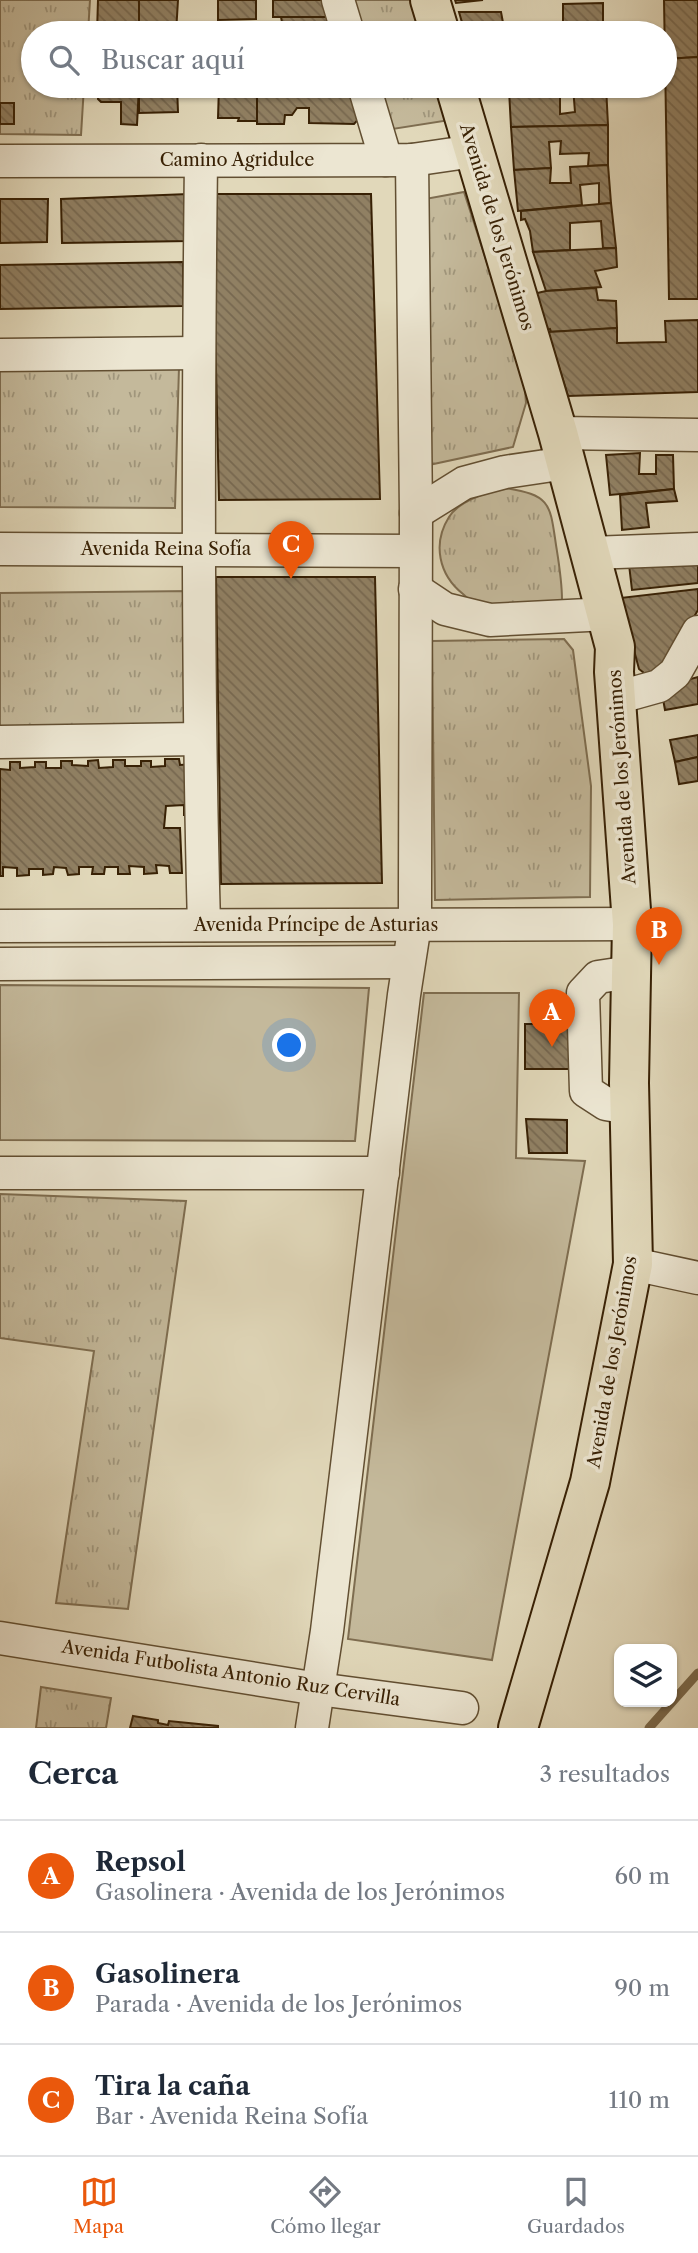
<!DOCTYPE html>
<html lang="es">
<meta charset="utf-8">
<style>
:root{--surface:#fff;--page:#f6f6f7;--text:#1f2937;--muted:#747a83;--line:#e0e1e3;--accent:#ea580c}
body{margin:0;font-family:"Libre Caslon Text",serif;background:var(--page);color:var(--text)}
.controls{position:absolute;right:21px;bottom:21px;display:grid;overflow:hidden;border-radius:14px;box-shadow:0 2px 5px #0004}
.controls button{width:63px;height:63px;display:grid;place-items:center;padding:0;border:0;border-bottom:2px solid var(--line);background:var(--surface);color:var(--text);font:35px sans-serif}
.you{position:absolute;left:290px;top:1046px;width:24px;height:24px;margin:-18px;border:5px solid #fff;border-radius:50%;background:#1a73e8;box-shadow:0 0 0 10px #1a73e833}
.badge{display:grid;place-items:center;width:46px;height:46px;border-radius:50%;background:var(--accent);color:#fff;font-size:23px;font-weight:700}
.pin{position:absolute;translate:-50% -58px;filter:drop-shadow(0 2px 4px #0008)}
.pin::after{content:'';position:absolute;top:37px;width:24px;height:21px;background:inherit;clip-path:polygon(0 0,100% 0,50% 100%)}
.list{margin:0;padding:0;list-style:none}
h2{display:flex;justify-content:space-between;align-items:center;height:91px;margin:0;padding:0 28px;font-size:30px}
h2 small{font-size:23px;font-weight:400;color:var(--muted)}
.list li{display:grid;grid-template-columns:46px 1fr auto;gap:21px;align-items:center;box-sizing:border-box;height:112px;padding:0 28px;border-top:2px solid var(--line)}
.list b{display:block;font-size:26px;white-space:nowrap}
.list p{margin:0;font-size:23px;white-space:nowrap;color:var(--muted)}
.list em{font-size:23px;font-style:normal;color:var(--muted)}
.icon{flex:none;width:38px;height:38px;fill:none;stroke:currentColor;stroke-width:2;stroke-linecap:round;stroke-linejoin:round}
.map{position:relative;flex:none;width:698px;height:1728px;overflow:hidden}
.search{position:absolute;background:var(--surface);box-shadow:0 2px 5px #0004;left:21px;right:21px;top:21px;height:77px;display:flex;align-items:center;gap:18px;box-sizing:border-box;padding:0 24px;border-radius:38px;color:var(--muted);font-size:26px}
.sheet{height:427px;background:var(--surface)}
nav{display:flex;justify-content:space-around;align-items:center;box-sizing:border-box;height:98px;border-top:2px solid var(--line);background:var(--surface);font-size:19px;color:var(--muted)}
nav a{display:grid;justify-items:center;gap:4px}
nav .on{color:var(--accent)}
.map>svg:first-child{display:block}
</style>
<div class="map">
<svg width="698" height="1728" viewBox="0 0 698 1728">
<defs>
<pattern id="park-tufts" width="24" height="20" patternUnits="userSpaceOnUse" patternTransform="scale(1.75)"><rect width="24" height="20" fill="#c4b99b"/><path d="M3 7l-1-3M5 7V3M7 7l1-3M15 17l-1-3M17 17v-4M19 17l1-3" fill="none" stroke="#a0967c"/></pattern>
<pattern id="building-back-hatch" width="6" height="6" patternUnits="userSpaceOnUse" patternTransform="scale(1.75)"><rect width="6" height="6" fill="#908063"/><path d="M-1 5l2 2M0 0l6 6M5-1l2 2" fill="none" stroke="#776850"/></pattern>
</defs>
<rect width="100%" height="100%" fill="#e1d8ba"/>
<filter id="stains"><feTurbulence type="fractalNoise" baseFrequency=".00286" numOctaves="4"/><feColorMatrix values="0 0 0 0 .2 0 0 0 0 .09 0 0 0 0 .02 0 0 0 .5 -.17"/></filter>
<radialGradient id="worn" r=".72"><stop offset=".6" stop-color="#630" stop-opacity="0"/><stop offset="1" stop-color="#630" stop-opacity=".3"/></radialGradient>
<g fill="#c4b99b" stroke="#7e6d50" stroke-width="2">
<path d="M0 985 369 988 355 1141 0 1140Z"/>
<path d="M424 993H519L516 1158 585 1161 492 1660 348 1639Z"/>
</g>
<g fill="url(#park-tufts)" stroke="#7e6d50" stroke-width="2">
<path d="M0 0H90L88 33H33V86H84L81 135 0 134Z"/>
<path d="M340 0H418L427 33H350Z"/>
<path d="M366 86H441L450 120 380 131Z"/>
<path d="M464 192 524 377 526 403 513 447 429 465 425 199Z"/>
<path d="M179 367 175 508 0 507V368Z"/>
<path d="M505 488C551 495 550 504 556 545 559 564 562 581 562 600 548 602 487 608 476 604 472 602 466 597 463 594 439 575 432 544 449 517 459 501 488 492 505 488Z"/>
<path d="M192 591V731H0V593Z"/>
<path d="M564 639 573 650 591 786 590 897 435 900 432 641Z"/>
<path d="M0 1194 186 1201 128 1609 56 1603 94 1351 0 1338Z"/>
<path d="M41 1687 111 1698 106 1728H36Z"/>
</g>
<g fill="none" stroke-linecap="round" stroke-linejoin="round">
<path stroke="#7b6a4c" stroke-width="9" d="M649 1728 698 1673"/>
</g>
<g fill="url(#building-back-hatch)" stroke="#382105" stroke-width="2">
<path d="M98 0H139V33H97Z"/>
<path d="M139 0H178L176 33H139Z"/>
<path d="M256 0V19L218 20V0Z"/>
<path d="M273 0H334L338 17H273Z"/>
<path d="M455 0H483L456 3Z"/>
<path d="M664 0H698V57L665 59Z"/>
<path d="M603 3V33H563V4Z"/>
<path d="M459 12H501L505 33H465Z"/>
<path d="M281 17H338L342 33H284Z"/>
<path d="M698 57V299H669L665 59Z"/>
<path d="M98 86H139L137 125 121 124V102H101L98 99Z"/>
<path d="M139 86H177L178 112 139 113Z"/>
<path d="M219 86H257V121H238L239 118H218Z"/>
<path d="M257 86H356L363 114 354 124 309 123V108H297L292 115H285L284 124H257Z"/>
<path d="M483 86H562V88L483 93Z"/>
<path d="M598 86H606L608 125 511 127 509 90 560 88V114L575 112 573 87Z"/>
<rect x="0" y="103" width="14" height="21"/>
<path d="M608 125V165L588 166 589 153 560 154 561 141 549 142 551 168 514 170 511 127Z"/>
<path d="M608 165 611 203 599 204V183L580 185 582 205 518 211 514 170 551 168 550 183H571L570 167Z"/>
<path d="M188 194 189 241 62 243 61 199Z"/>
<path d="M212 194H371L380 499 219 500Z"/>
<path d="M0 199H48L47 242 0 243Z"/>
<path d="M611 203 616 248H603L601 221 570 223V250L533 252 530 231 525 219 521 220V211Z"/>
<path d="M616 248 617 267 595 271 601 287 546 291 533 252Z"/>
<path d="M183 262V306L0 309V265Z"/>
<path d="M596 288 598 300 616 301 617 328 551 332 550 329 547 330 533 294 546 291Z"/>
<path d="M698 320V392L568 396 548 332 617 328V343L666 342 665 321Z"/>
<path d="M640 453 639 474H656V455H673L674 489 610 495 606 455Z"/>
<path d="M674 489 677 501 646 503 649 527 622 530 620 495Z"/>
<path d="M698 551V583L632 590 628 556Z"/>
<path d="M216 577H375L382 883 221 884Z"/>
<path d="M698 589V610L662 672 650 676 644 673 639 669 620 598Z"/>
<path d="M698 677V704L665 710 663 699 680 682Z"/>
<path d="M698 735V757L675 762 670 740Z"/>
<path d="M698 757V781L679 784 675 762Z"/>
<path d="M165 759H179L180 765 194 764 195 815H184V805L166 806 164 828H180L182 873H170L169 866 156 865 157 873 144 874V867L129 866 130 874H118V867H105L104 874H92L93 867H79V874L68 875 66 868 54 867 53 874 43 875V869H29V875L17 876V868L3 867V876H0V769L10 770V762H20V768L35 767V762H46V768H61V761H72V765L88 766V761L98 760 99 768 113 767V760H125V766H141V761H151V767L165 766Z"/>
<rect x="525" y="1024" width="55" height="45"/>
<path d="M526 1119 567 1120V1153H529Z"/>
<path d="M133 1716 158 1720V1723L168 1725 169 1721 218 1726V1728H130Z"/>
</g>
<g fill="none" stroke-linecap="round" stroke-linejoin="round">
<g stroke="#624f32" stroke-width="35">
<g id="minor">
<path d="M338 0 348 33"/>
<path d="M364 86 386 160"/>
<path d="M201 160C198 415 197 670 204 925"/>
<path d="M0 161 412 160 474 151"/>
<path d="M0 355 198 353"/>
<path d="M558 433 698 435"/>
<path d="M416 513 464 483 505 472 566 463"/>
<path d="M0 549 415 551"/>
<path d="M591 553 698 549"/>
<path d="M415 589 445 609 490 620 608 614"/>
<path d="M616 698 659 686 675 673 698 632"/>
<path d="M0 742 199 739"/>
<path d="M0 926 632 924"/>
<path d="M0 964 408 962"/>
<path d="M629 1108 606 1104 586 1091 583 993 598 977 631 972"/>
<path d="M0 1173H383"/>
<path d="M633 1264 698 1278"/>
<path d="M0 1638 318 1689 462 1708"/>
<path d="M312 1728 327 1631 404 995 415 924V895L416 513 412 160"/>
</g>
</g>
<g stroke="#382105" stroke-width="42">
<g id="major">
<path d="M430 0 440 33"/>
<path d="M455 86 558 433 615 647 614 672 632 924 629 1083 633 1264 590 1482 518 1728"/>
</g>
</g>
<use href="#minor" stroke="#ece6d2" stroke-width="32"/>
<use href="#major" stroke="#e1d8ba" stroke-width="38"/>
</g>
<g text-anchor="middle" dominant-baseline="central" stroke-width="7" stroke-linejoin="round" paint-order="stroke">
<g font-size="18" fill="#382105" stroke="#ece6d2">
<text x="237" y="160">Camino Agridulce</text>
<text transform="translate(497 227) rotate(73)">Avenida de los Jerónimos</text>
<text x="166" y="549">Avenida Reina Sofía</text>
<text transform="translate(622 777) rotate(-94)">Avenida de los Jerónimos</text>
<text x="316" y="925">Avenida Príncipe de Asturias</text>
<text transform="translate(612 1362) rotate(-80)">Avenida de los Jerónimos</text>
<text transform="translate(231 1673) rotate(9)">Avenida Futbolista Antonio Ruz Cervilla</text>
</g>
</g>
<rect width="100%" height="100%" filter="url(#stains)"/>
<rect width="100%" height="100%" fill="url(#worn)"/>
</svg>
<div class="controls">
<button><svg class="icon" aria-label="layers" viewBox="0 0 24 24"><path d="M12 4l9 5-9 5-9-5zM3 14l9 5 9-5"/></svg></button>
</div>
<div class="you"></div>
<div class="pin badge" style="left:552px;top:1047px">A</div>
<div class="pin badge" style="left:659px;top:965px">B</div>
<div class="pin badge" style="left:291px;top:579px">C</div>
<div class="search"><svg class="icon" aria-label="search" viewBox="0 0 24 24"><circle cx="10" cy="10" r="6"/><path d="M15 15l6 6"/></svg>Buscar aquí</div>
</div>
<section class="sheet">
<h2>Cerca<small>3 resultados</small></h2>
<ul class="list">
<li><span class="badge">A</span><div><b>Repsol</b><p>Gasolinera · Avenida de los Jerónimos</p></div><em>60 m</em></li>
<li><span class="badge">B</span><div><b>Gasolinera</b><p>Parada · Avenida de los Jerónimos</p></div><em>90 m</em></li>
<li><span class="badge">C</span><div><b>Tira la caña</b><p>Bar · Avenida Reina Sofía</p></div><em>110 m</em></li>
</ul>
</section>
<nav>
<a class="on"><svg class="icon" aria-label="map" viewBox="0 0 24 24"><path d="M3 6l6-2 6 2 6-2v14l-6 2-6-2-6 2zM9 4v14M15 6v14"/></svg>Mapa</a>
<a><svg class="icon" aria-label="directions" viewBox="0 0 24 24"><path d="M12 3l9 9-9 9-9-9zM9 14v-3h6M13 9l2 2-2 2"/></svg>Cómo llegar</a>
<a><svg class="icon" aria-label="saved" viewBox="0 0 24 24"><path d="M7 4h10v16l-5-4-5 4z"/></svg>Guardados</a>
</nav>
